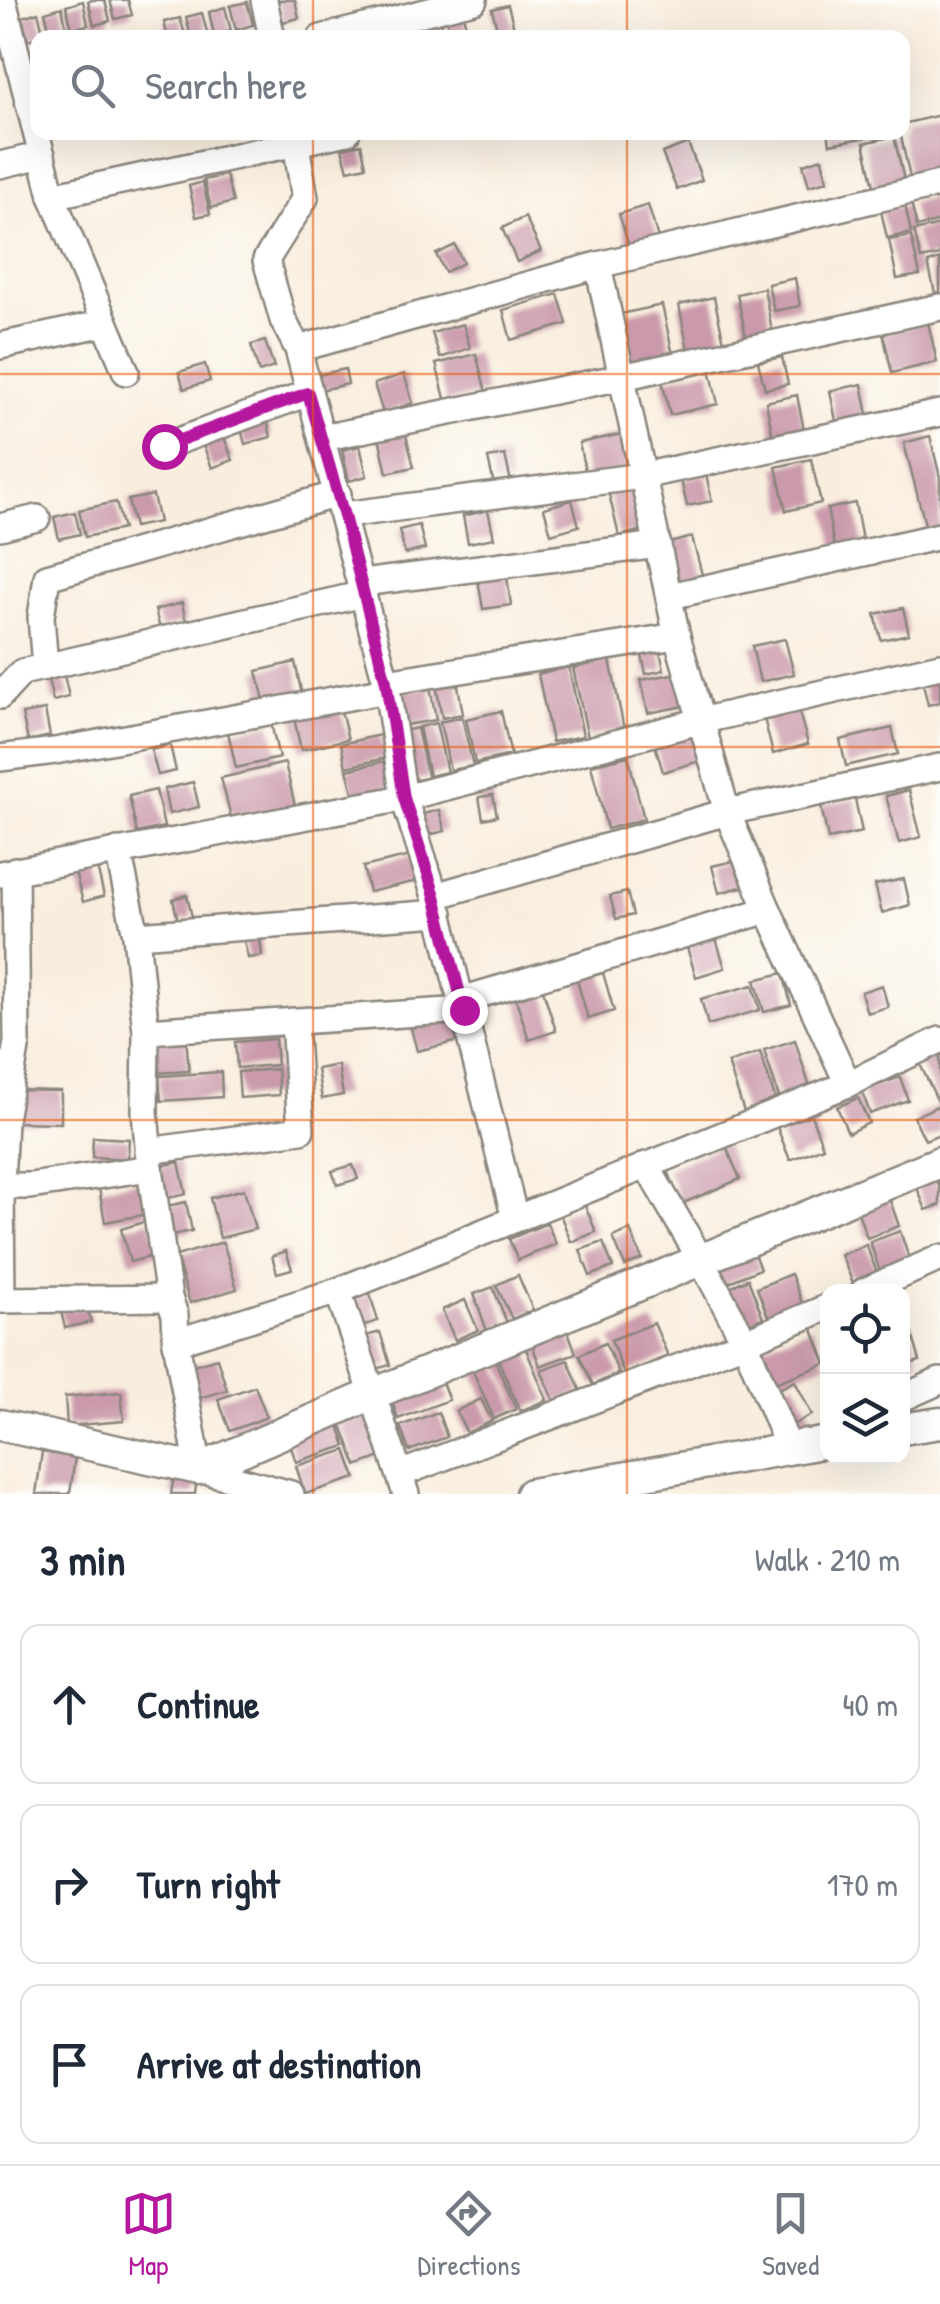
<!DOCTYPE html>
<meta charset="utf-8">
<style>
:root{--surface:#fff;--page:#f2f2f3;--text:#1f2937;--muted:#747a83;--line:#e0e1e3;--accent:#b5179e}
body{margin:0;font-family:"Patrick Hand",sans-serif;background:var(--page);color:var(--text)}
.controls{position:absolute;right:30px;bottom:30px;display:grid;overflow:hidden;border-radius:20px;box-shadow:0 10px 40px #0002}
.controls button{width:90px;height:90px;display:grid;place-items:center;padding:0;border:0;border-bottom:2px solid var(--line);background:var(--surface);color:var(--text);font:50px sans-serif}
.stop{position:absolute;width:30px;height:30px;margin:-22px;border:8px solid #b5179e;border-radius:50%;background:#fff}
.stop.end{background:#b5179e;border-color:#fff;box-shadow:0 2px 10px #0008}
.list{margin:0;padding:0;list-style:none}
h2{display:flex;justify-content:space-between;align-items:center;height:130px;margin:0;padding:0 40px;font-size:42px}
h2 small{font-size:32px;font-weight:400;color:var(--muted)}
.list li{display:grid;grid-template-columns:65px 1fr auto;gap:30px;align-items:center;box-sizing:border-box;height:160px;margin:0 20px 20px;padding:0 20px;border:2px solid var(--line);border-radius:20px}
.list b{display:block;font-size:38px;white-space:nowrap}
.list em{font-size:32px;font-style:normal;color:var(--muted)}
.icon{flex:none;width:55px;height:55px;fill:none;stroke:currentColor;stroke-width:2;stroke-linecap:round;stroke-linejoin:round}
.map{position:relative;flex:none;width:940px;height:1494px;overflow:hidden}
.search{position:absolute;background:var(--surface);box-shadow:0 10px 40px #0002;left:30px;right:30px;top:30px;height:110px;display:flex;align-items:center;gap:25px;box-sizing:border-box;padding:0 35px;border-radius:20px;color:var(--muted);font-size:38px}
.sheet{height:670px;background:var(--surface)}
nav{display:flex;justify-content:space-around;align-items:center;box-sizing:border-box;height:140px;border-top:2px solid var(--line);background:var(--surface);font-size:28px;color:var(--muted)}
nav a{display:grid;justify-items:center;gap:5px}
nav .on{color:var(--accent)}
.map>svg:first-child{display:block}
</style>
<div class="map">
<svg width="940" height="1494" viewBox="0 0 940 1494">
<rect width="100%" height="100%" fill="#fdfcf7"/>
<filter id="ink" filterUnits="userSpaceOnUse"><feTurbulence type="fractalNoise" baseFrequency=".01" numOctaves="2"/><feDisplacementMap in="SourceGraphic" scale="20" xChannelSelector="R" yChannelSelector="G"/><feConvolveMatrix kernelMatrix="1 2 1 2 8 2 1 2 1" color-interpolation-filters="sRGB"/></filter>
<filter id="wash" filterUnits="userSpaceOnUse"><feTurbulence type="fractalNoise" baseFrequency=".0048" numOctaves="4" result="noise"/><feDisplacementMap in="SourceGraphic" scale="40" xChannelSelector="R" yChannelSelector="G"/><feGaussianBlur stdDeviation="2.25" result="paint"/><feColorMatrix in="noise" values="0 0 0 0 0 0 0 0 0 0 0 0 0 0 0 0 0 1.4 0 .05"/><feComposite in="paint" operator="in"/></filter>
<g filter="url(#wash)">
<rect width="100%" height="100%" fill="#f9eede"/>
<g id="blocks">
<g fill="#ca9aac">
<path d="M93 0H105L110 21 94 25 88 1Z"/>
<path d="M110 0H128L132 15 115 19Z"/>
<path d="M277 0H295L299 18 283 22Z"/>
<path d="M83 1 88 25 72 29 66 6Z"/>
<path d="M247 2 253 25 236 30 230 6Z"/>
<path d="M508 5 514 28 498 33 492 9Z"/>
<path d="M62 7 67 31 51 35 45 12Z"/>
<path d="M225 7 231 31 214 35 209 12Z"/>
<path d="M38 12 44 36 28 40 22 17Z"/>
<path d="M202 13 208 36 191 38 186 17Z"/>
<path d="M463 14 469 38H451L446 18Z"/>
<path d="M180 18 186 38H168L164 22Z"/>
<path d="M440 20 444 38H427L423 24Z"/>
<path d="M940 115V171L910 178 900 132H902V124Z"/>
<path d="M828 132H867L868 137 830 144Z"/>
<path d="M894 136 906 189 876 195 864 143Z"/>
<path d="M688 143 702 180 677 190 662 153Z"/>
<path d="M361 144 366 166 348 170 342 148Z"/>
<path d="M822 158 827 181 809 186 803 164Z"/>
<path d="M226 175 233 202 211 208 204 180Z"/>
<path d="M203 182 210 214 196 217 189 186Z"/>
<path d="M940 195V221L917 227 911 203Z"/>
<path d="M648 205 659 241 630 250 619 214Z"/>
<path d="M905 205 911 233 887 238 881 211Z"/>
<path d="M525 217 541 251 517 262 502 228Z"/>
<path d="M940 225V255L921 259 914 231Z"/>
<path d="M911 236 920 275 897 279 889 240Z"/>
<path d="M455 245 463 263 445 272 436 254Z"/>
<path d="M940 259V292L935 293 928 263Z"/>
<path d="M795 278 800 306 774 311 768 284Z"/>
<path d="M764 288 772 331 746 337 737 294Z"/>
<path d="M558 294 567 324 511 340 503 310Z"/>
<path d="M714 297 724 342 688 350 679 305Z"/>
<path d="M662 305 673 355 627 365 616 315Z"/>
<path d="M928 322 937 362 892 373 883 333Z"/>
<path d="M463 324 470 348 440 358 432 333Z"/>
<path d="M265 341 274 367 259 372 251 345Z"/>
<path d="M476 354 486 392 446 402 436 364Z"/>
<path d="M782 357 788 384 765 389 758 362Z"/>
<path d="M205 364 210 381 184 389 179 372Z"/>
<path d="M345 369 348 384 316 391 313 376Z"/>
<path d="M710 369 718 404 670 415 662 380Z"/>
<path d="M404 374 413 403 383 413 374 384Z"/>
<path d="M862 384 870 425 838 431 830 391Z"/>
<path d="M797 395 806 440 775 447 766 402Z"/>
<path d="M267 418 271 437 245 444 240 425Z"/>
<path d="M405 431 414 467 387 473 379 437Z"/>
<path d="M222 432 233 460 212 468 201 440Z"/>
<path d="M622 434 631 469 587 479 579 443Z"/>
<path d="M930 436 940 477V529L927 532 904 443Z"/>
<path d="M360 446 367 476 349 481 342 450Z"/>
<path d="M505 455 511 482 494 485 488 458Z"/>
<path d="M811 459 821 503 786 511 776 467Z"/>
<path d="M706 474 712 501 687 506 681 480Z"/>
<path d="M632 484 643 530 619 536 608 490Z"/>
<path d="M153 495 159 522 134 527 128 500Z"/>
<path d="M572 500 579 526 551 534 544 508Z"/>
<path d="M116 502 123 529 85 537 79 510Z"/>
<path d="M855 503 863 545 835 551 827 509Z"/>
<path d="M488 510 494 538 468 543 463 516Z"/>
<path d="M75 512 80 534 59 539 54 517Z"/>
<path d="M419 525 425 549 405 554 399 530Z"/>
<path d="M692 537 704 582 677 589 666 544Z"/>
<path d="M506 570 511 605 483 609 477 574Z"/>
<path d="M182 603 186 622 160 629 155 610Z"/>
<path d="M903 608 909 634 881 640 875 614Z"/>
<path d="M785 639 794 674 760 682 752 646Z"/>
<path d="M659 647 664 670 646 674 641 651Z"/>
<path d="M610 660 624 729 588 737 573 668Z"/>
<path d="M295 662 303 700 266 709 257 671Z"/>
<path d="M569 667 583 736 552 742 538 674Z"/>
<path d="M940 670V702L928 705 921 675Z"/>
<path d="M63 671 69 697 53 701 47 675Z"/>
<path d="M678 673 685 706 648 713 641 680Z"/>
<path d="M457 680 463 714 442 718 436 684Z"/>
<path d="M430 686 436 720 399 726 392 693Z"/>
<path d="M797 705 808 744 773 754 763 714Z"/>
<path d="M340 707 348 739 301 750 294 718Z"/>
<path d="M45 710 50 736 28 741 22 714Z"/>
<path d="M501 711 511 755 475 763 466 719Z"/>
<path d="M462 717 473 766 450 770 440 722Z"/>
<path d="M271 723 279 758 236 768 228 732Z"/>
<path d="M436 723 447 772 429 776 419 727Z"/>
<path d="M417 728 428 778 410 781 399 732Z"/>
<path d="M892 728 898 754 846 766 840 740Z"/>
<path d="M380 735 386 758 346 767 341 744Z"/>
<path d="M693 735 700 761 663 772 655 745Z"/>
<path d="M170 745 176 771 158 775 151 750Z"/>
<path d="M628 756 644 819 607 829 591 765Z"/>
<path d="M386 761 392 788 354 796 347 770Z"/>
<path d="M285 763 295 806 231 817 221 778Z"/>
<path d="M193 782 199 807 169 814 164 789Z"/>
<path d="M156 790 164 827 137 833 129 796Z"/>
<path d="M909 790 921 837 899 843 886 796Z"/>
<path d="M493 795 497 816 483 819 479 797Z"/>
<path d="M855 799 862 832 828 839 821 806Z"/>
<path d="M439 810 445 831 424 836 419 815Z"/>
<path d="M411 856 417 881 369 892 363 867Z"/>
<path d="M742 859 749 885 719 893 712 866Z"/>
<path d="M97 867 104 896 83 902 75 872Z"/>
<path d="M904 879 910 905 882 913 875 885Z"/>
<path d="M627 892 633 915 616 919 610 896Z"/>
<path d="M187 895 192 917 178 921 173 899Z"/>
<path d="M715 935 725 968 696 977 686 944Z"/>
<path d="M260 938 262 956 248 958 244 941Z"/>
<path d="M603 973 614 1011 588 1019 577 980Z"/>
<path d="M783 973 791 1005 764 1012 755 980Z"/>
<path d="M753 985 760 1010 708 1025 701 999Z"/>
<path d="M882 985 888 1007 867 1013 861 992Z"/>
<path d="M543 990 556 1031 529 1040 516 999Z"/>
<path d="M462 1016 467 1039 417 1051 411 1028Z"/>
<path d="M186 1036 189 1071 154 1073 151 1039Z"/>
<path d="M275 1039 277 1065 237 1068 235 1042Z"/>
<path d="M795 1040 812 1094 781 1104 764 1050Z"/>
<path d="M760 1052 778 1107 746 1118 728 1063Z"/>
<path d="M940 1052V1106L919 1062Z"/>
<path d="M338 1065 343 1095 322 1099 317 1069Z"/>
<path d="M277 1069 279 1095 240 1098 238 1072Z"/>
<path d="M221 1072 222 1097 161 1101 159 1076Z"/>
<path d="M900 1077 908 1100 870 1114 862 1091Z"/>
<path d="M14 1090 61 1091V1123L14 1122Z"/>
<path d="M858 1098 869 1123 848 1133 837 1107Z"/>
<path d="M937 1106 940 1111V1134L925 1140 914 1117Z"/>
<path d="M811 1115 823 1147 790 1160 777 1127Z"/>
<path d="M93 1137 129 1139 128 1159 92 1157Z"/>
<path d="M725 1144 740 1179 681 1204 667 1168Z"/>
<path d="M179 1162 186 1194 163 1199 156 1167Z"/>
<path d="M353 1165 358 1179 337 1185 332 1171Z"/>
<path d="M933 1170 940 1188V1205L926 1210 913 1178Z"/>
<path d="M142 1180 148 1214 105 1222 99 1188Z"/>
<path d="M244 1189 255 1229 220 1238 210 1198Z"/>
<path d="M887 1192 899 1226 867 1238 855 1204Z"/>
<path d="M186 1202 192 1231 167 1236 162 1207Z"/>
<path d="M585 1205 596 1232 571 1242 560 1214Z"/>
<path d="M150 1220 160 1254 130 1262 121 1229Z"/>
<path d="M547 1223 556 1244 518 1260 509 1239Z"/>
<path d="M630 1230 642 1259 625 1266 613 1237Z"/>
<path d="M900 1231 911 1264 881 1275 870 1242Z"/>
<path d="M223 1242 237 1289 190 1303 176 1256Z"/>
<path d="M603 1242 613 1267 590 1276 580 1250Z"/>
<path d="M866 1245 880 1280 856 1290 841 1255Z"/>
<path d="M751 1246 760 1269 722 1285 713 1261Z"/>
<path d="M286 1251 292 1269 277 1273 272 1256Z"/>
<path d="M791 1274 803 1305 769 1319 757 1288Z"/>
<path d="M518 1275 533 1310 512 1319 496 1285Z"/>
<path d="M748 1279 763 1318 741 1327 725 1289Z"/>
<path d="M493 1287 507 1323 487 1331 474 1294Z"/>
<path d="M370 1294 378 1321 356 1328 347 1301Z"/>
<path d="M465 1300 478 1330 455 1340 442 1310Z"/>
<path d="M87 1305 91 1322 65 1328 61 1311Z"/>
<path d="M565 1323 576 1353 540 1366 529 1336Z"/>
<path d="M654 1323 668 1356 624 1374 611 1340Z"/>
<path d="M812 1327 826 1364 772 1384 758 1348Z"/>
<path d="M911 1330 920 1361 902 1366V1332Z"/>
<path d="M380 1332 390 1365 369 1371 359 1338Z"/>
<path d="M523 1342 547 1400 520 1411 495 1352Z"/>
<path d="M605 1343 619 1373 593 1385 579 1355Z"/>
<path d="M491 1351 516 1409 494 1419 468 1360Z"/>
<path d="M217 1358 227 1390 193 1400 183 1368Z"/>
<path d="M568 1360 581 1392 555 1403 541 1370Z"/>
<path d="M440 1377 449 1400 398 1419 390 1396Z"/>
<path d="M795 1381 812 1415 792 1425 775 1391Z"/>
<path d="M255 1386 267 1417 230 1431 218 1399Z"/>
<path d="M121 1392 124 1421 67 1426 65 1397Z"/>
<path d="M481 1399 492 1421 467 1433 456 1411Z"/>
<path d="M368 1407 386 1455 357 1466 339 1418Z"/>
<path d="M438 1412 447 1437 409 1451 400 1426Z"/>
<path d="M337 1419 346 1446 296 1462 287 1435Z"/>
<path d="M346 1450 356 1478 305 1494 296 1466Z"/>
<path d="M42 1452 75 1457 70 1494H36Z"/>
<path d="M174 1475 197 1478 195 1494H171Z"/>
</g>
</g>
</g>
<g filter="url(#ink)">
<use href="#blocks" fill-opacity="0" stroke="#8a857d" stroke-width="2.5"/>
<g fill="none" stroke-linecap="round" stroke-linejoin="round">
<g stroke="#8a857d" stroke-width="30">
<g id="minor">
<path d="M3 0 52 196 126 372"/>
<path d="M264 0 272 38"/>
<path d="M321 38 474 0"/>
<path d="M294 132 305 198 266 260 283 320 298 349 386 682 404 798 435 896 515 1219"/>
<path d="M0 165 42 155"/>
<path d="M52 196 347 132"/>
<path d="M0 346 105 323"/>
<path d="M298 349 598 265 940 184"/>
<path d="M322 438 622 377 940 307"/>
<path d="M165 446 308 393"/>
<path d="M344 515 642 476 940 413"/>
<path d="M0 527 37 518"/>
<path d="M362 583 658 545"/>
<path d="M670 596 940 536"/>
<path d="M45 667 41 617 47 577 338 494"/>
<path d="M386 682 677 636"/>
<path d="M0 696 22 672 364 594"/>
<path d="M0 758 55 751 387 690"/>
<path d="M118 851 136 935 146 1031 145 1112 150 1168 169 1298 175 1315 176 1342 338 1291 848 1084 940 1040"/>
<path d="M0 874 404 798 700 721 940 666"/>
<path d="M435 896 727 812 677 636 598 265"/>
<path d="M136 935 440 913"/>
<path d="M461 1000 768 910"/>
<path d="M146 1031 464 1010"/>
<path d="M848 1084 768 910 727 812 940 767"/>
<path d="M148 1151 301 1130 294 1021"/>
<path d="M646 1165 701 1260 745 1342 789 1449 804 1442"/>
<path d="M0 1186H30L150 1168"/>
<path d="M338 1291 406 1494"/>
<path d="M863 1292 940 1258"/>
<path d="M0 1300 169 1298"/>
<path d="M2 1300 1 1186 4 1120 17 1042 15 870"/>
<path d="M176 1342 199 1469 291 1494"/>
<path d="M902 1398 940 1381"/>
<path d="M400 1474 745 1342 828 1307"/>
</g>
</g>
<g stroke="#8a857d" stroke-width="35">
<g id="tertiary">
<path d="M0 1425 199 1469 373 1394 940 1162"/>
<path d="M902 1429 940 1423"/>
<path d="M531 1494 828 1442"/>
</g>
</g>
<use href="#minor" stroke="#fff" stroke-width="25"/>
<use href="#tertiary" stroke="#fff" stroke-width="30"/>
</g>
</g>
<g fill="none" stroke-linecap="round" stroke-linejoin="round" filter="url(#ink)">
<path stroke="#b5179e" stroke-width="12" d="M164 446 308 393 344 516 386 682 404 798 435 896 464 1010"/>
</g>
<path fill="none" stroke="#e8590c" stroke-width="2.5" stroke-opacity="0.55" d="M313 0V38M627 0V38M313 132V1494M627 132V1494M0 374H940M0 747H940M0 1120H940"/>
</svg>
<div class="controls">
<button><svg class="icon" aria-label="locate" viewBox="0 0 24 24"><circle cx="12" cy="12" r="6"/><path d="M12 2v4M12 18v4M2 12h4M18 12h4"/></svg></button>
<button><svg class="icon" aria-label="layers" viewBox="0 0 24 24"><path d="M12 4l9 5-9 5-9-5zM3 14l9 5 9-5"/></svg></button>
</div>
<div class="stop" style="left:164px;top:446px"></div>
<div class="stop end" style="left:464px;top:1010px"></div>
<div class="search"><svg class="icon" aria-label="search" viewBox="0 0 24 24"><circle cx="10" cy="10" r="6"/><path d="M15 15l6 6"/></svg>Search here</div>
</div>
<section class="sheet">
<h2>3 min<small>Walk · 210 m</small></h2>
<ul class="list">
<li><svg class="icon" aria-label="ahead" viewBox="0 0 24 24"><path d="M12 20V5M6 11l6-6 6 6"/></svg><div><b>Continue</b></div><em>40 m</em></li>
<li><svg class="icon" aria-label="right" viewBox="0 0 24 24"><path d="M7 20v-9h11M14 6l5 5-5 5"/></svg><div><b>Turn right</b></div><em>170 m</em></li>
<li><svg class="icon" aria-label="arrive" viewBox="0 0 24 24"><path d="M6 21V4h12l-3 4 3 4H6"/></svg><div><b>Arrive at destination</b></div></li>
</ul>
</section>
<nav>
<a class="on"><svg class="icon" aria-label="map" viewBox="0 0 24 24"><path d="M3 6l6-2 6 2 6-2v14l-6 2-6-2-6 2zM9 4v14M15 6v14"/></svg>Map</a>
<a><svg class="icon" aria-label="directions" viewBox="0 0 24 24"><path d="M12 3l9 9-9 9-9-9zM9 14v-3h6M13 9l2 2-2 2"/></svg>Directions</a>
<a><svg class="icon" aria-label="saved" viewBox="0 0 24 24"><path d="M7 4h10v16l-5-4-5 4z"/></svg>Saved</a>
</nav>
